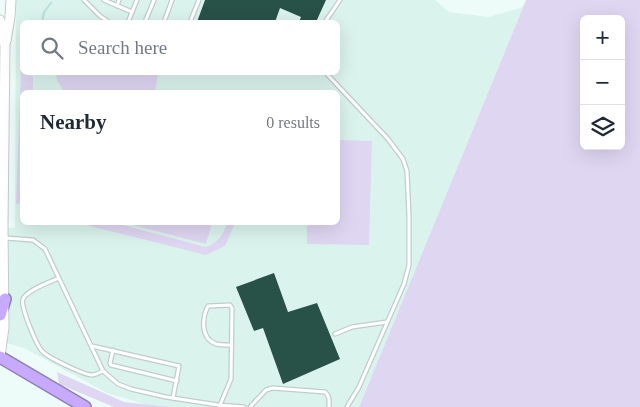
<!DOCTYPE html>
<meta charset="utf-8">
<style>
:root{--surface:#fff;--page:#f6f6f7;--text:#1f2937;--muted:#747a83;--line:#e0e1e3}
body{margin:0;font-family:"Times New Roman",serif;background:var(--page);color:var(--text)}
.controls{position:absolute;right:15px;top:15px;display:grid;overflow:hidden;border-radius:8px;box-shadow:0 5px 20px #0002}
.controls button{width:45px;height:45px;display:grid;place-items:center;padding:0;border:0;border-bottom:1px solid var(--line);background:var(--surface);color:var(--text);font:25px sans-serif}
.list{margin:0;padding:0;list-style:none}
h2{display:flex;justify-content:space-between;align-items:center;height:65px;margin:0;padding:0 20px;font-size:21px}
h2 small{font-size:16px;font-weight:400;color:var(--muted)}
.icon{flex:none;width:28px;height:28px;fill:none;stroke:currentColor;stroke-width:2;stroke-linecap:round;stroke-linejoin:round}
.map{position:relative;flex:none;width:640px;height:407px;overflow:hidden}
.search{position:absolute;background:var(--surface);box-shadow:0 5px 20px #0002;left:20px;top:20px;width:320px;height:55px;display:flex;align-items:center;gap:12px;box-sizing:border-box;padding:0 18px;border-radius:8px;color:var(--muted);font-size:19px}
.panel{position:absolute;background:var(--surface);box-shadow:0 5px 20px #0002;left:20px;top:90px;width:320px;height:135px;border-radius:8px}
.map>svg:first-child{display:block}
</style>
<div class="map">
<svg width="640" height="407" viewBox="0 0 640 407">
<rect width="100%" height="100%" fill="#edfcf8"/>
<path fill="#dbf3ed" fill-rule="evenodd" d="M16 0H435L449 12 489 17 523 7 359 407H154L107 393 24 348 2 342 3 227 15 228ZM22 22H338V72H22ZM22 92H338V222H22Z"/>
<g fill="#dfd6f2" fill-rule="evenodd">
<path d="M526 0H640V407H359ZM584 19H621V146H584Z"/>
<path d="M21 71 33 77V92H22V203L16 204Z"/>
<path d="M56 73V72L158 73 155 92H64L57 80Z"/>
<path d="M338 140 372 141 369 245 307 244V223L338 222Z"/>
<path d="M78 223H115L206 247C218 243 224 234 227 223H235L225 246 206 255Z"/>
<path d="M125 223H212L206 244Z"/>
<path d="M57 372 124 402 170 407H114L59 384Z"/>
</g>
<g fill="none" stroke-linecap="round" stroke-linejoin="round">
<path stroke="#b5e1d7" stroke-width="2" d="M42 22 44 12 51 3"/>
</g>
<g fill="#285148">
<path d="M205 0H326L316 22H299L301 17 280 8 275 22H197Z"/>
<path d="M274 273 288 312 317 303 340 359 283 384 263 328 254 331 236 287Z"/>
</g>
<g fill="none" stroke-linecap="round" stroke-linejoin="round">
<g stroke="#c0cecb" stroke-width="5.5">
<g id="service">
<path d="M84 0 100 16 109 22"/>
<path d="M104 0 132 12"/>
<path d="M117 6 119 0"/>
<path d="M128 22 137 0"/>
<path d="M145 22 154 0"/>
<path d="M164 22 172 0"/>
<path d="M190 22 199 0"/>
<path d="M325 22 340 0"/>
<path d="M325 72 388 139 403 159 407 171 409 217V265L404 284 359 387 347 407"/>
<path d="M5 238 33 240 45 249 103 371 118 384 131 389 166 397 218 405 244 407"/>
<path d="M59 278C50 282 27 290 23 299 20 306 37 347 43 352 49 358 84 375 92 375 96 375 100 372 103 371"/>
<path d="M335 334 352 327 387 322"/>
<path d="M92 346 179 366 173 398"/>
<path d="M113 350 110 363 111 365 177 381"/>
<path d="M220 405 231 379 232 308 230 305 208 306C202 318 200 338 216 344 220 345 226 345 231 345"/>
<path d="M250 407 266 390 273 388 325 392C330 396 329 401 329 407"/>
</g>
</g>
<g stroke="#c0cecb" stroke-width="11">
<g id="secondary">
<path d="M0 20 5 46 3 227 4 327 0 357"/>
<path d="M6 41 10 17 11 0"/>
</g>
</g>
<g stroke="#907fb5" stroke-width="14">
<g id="motorway">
<path d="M0 315 5 299"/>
<path d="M0 357 85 407"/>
</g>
</g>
<use href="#service" stroke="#fff" stroke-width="3"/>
<use href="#secondary" stroke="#fff" stroke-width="9"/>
<use href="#motorway" stroke="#c7a9fd" stroke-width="11"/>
</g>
</svg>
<div class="controls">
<button>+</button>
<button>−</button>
<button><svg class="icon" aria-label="layers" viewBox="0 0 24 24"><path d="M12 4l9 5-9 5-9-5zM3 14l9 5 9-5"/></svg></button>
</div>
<div class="search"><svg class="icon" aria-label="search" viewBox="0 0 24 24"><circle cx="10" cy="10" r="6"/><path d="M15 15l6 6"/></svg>Search here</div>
<section class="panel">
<h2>Nearby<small>0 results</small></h2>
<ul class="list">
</ul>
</section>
</div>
